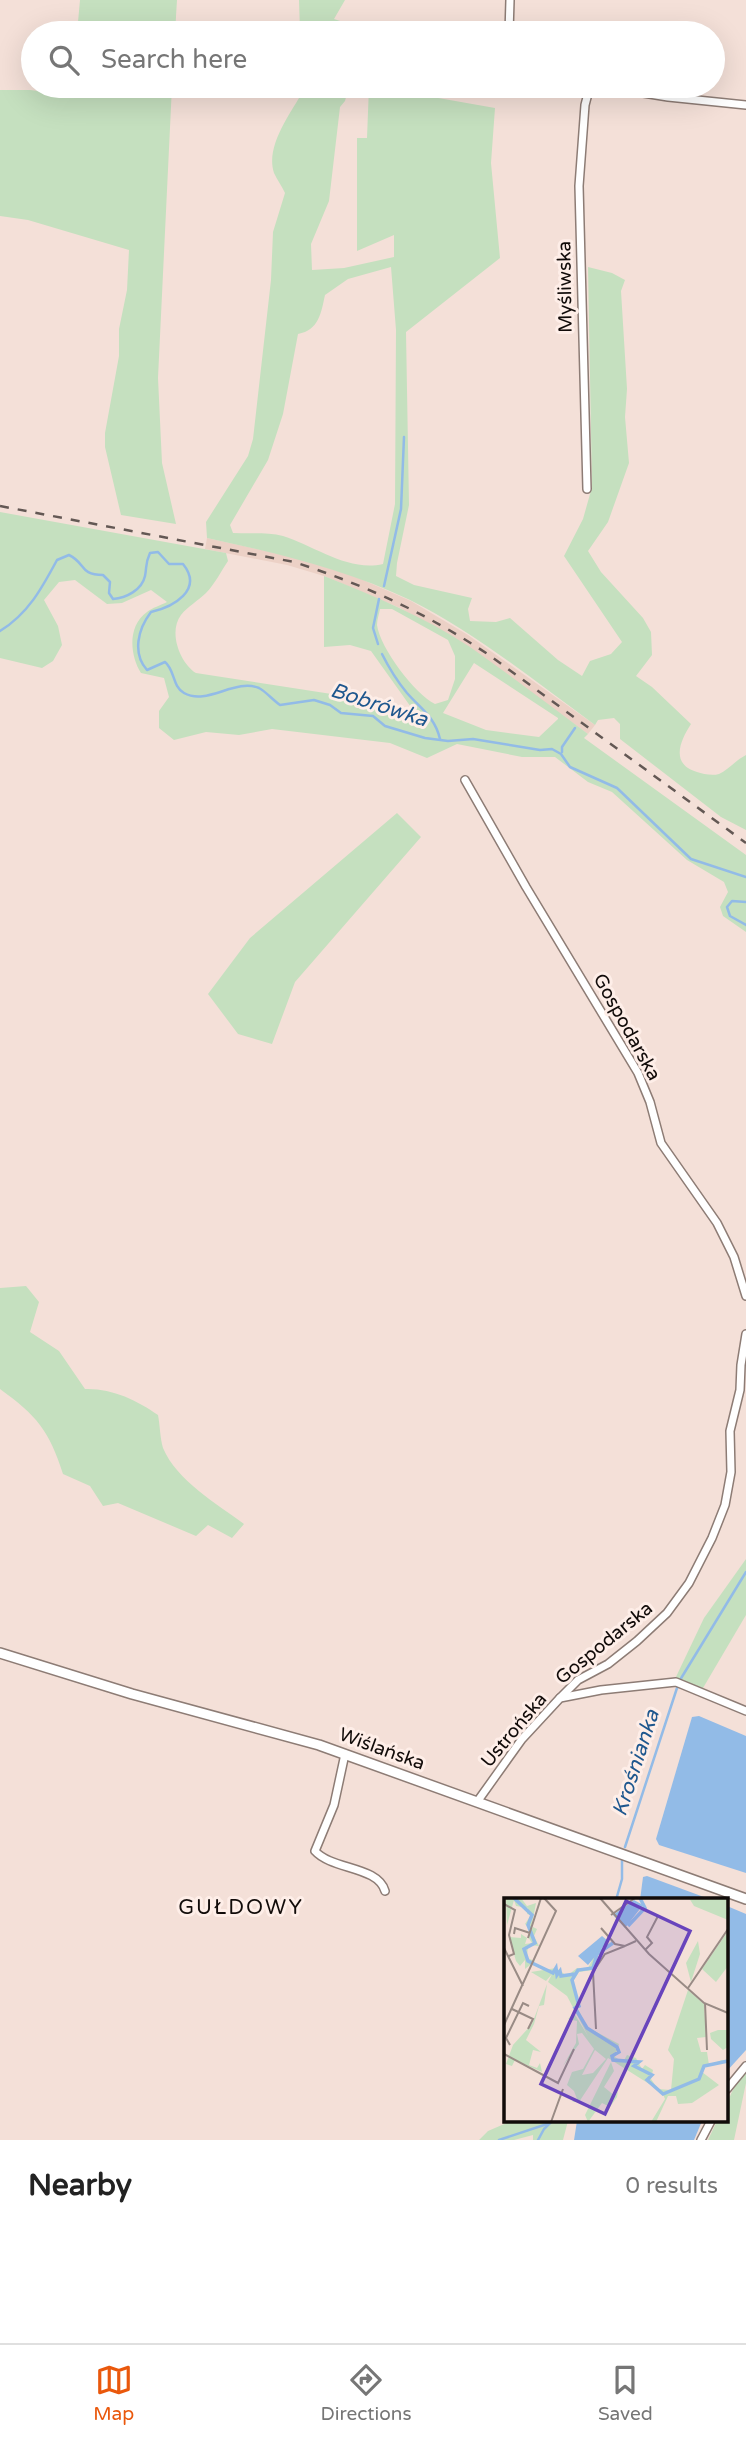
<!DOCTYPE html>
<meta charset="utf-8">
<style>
:root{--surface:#fff;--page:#f6f6f6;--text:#222;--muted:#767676;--line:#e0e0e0;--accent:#ea580c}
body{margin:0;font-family:"Varela Round",sans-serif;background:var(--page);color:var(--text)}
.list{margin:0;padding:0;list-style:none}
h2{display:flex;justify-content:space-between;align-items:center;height:91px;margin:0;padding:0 28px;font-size:30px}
h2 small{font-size:23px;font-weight:400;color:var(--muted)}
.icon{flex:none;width:38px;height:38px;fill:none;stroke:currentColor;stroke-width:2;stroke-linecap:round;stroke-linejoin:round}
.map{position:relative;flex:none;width:746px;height:2140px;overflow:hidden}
.search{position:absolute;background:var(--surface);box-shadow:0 7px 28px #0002;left:21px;right:21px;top:21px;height:77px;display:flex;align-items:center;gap:18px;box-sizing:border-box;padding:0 24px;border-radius:38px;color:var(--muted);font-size:26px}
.sheet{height:203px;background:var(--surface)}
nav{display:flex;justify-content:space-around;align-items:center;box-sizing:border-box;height:98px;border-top:2px solid var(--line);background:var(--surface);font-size:19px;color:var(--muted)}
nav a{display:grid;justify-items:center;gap:4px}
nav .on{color:var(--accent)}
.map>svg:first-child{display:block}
</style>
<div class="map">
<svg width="746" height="2140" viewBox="0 0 746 2140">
<rect width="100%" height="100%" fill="#f4e0d8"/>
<path fill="#ecd1c6" d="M207 538 294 557 354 576 411 601 468 635 595 725 588 734 470 648 400 608 324 576 287 565 205 549Z"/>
<g fill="#c5e0bf" fill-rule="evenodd">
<path d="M80 0H177L175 33H77Z"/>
<path d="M299 0H345L334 19 377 33H298L300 31Z"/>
<path d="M73 86H172L158 378 162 463 176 524 121 515 105 447V433L119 356V329L127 290 129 250 28 220 0 216V90H30L71 95Z"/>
<path d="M303 86H349L345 101 340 107 329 201 311 244 312 270 344 268 394 257V235L357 251V138H367L369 86H403L427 96 495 108 491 163 500 258 406 332 409 505 397 563 396 576 414 585 472 598 468 609 470 621 496 622 510 618 558 660 582 676 590 661 611 654 622 642 564 556 583 519 592 487 588 267 612 273 625 280 621 291 627 389 625 417 629 463 608 522 588 551 601 572 643 618 651 632 652 655 636 676 652 687 691 724C680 741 670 764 697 772 703 774 712 776 719 774 728 770 736 760 746 755V830L721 817 620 739V724L614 718 598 720 595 725C536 682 476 633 410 600 345 569 276 553 207 538L206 522 248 456 253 439 271 280 273 232 285 193C282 186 277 180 274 173 265 146 291 113 303 91ZM391 267 396 330 395 504 383 564C348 572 315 546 283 536 268 532 249 534 233 533L230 525 268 460 283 414 298 334C319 330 321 313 325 295L348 279Z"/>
<path d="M0 512 226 553 228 561C221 571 215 584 206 593 198 601 188 606 181 615 168 632 180 663 196 673L338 695 396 712 413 710 371 651 350 645 324 647V576C374 596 425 617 470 647 510 675 549 705 588 734L584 738 746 855V932L723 916 720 907 728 892 724 882 687 860 612 792 588 782 555 757H522L457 744 427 758 390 743 272 729 239 735 206 732 174 740 159 728V711L169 697 164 678 141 673C130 656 127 626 147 612 152 608 161 605 167 602L151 590 122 603 107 604 75 580 59 582 44 600 58 626 62 645 53 661 42 668 0 658ZM380 609H392L448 640 455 656V679L448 700 435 704C415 694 380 648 377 625 377 620 379 614 380 609ZM474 663 558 718V719L539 737 486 730 443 713Z"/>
<path d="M397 813 421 837 295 982 272 1044 238 1034 208 994 250 938Z"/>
<path d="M26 1286 39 1302 30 1332 59 1351 85 1389C111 1388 137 1400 158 1415 160 1425 160 1438 163 1448 177 1481 216 1503 244 1524L232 1538 208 1525 196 1536 118 1503 103 1506 90 1486 63 1474C49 1430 37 1416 0 1389V1288Z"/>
<path d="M746 1559V1615L703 1688 675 1679 704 1618Z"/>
<path d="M746 2072V2083L734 2140H708L717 2121H727C727 2096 731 2091 746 2072Z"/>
<path d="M511 2121H568L563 2140H533V2135L514 2140H479L488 2131Z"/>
</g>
<g fill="#92bbe7">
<path d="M699 1716 746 1736V1873L659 1845 656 1839 692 1717Z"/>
<path d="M647 1876 712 1900H640L643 1877Z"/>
<path d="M727 1906 746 1914V2050L727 2071Z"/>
<path d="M577 2121H702L694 2140H574Z"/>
</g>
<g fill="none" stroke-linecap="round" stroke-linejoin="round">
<g stroke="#92bbe7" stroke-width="2.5">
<path d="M384 586 401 509 404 437"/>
<path d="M0 631C28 614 42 588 57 560L69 555C86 563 79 575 103 575L110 582 109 593 113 599C126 598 142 590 145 576 147 566 145 564 150 553L158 552 169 564H183C204 590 173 607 151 612 138 629 132 653 147 670L165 662C175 670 172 686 184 693 207 706 235 678 259 688 265 691 273 700 280 705L314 700 330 705 341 713 373 716 385 726 425 738 448 741 473 739 540 750 552 749 561 754 570 767 617 788 691 859 746 877"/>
<path d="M378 644 373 628 379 599"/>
<path d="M382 654C389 668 397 681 407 693 421 709 435 717 440 739"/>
<path d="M562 752V747L575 728"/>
<path d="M746 902 732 901 727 907 730 916 746 925"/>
<path d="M680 1680 746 1572"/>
<path d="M625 1847 677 1688"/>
<path d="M616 1900 622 1879V1859"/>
<path d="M499 2140 550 2123"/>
<path d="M538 2140 544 2129 552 2121"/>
</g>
<g stroke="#8d7c75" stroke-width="10">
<g id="minor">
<path d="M509 33 510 0"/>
<path d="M600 86 668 97 746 105"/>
<path d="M587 489 579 186 585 105 590 86"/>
<path d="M465 780 526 887 638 1073 650 1102 661 1143 717 1223 734 1257 746 1296"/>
<path d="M560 1698 578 1680 608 1664 637 1641 667 1613 689 1583 712 1538 725 1505 731 1472 730 1431 740 1390 741 1365 746 1334"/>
<path d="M345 1754 334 1805 315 1851C332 1870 378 1866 385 1891"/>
<path d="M477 1802 522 1739 560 1698 601 1690 676 1682 746 1711"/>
<path d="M727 2089 746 2066"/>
<path d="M701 2140 711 2121"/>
</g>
</g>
<g stroke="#8d7c75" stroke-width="12">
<path id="tertiary" d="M0 1653 132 1694 319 1745 746 1899"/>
</g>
<use href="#minor" stroke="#fff" stroke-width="7"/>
<use href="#tertiary" stroke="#fff" stroke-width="9"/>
<path stroke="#635854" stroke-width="2.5" stroke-dasharray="9 9" stroke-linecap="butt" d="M0 506 294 562C365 585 428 614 489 655L746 843"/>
</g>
<g text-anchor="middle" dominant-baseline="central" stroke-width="6" stroke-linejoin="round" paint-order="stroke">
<g font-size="19" fill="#110b09" stroke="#feeee8">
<text transform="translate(565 287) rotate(-91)">Myśliwska</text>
<text transform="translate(627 1027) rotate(61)">Gospodarska</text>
<text transform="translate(604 1643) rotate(-39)">Gospodarska</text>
<text transform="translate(514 1730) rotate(-50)">Ustrońska</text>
<text transform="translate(382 1749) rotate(20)">Wiślańska</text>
</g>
<g font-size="21" font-style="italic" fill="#1e578e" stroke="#feeee8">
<text transform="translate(379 705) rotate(18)">Bobrówka</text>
<text transform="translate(636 1763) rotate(-72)">Krośnianka</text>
</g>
<g font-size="21" letter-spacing="2" fill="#110b09" stroke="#feeee8">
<text x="241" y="1907">GUŁDOWY</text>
</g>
</g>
<g transform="translate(504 1898)">
<rect width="224" height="224" fill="#f4e0d8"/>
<path d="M2 0H17L23 8 32 5 27 31 21 26 27 17 23 16 24 10 12 8 10 2 3 27ZM185 0H224V22L190 8ZM29 29 33 31 30 38 35 48 24 47 23 60 31 63 21 71V62L16 68 12 63 5 39 17 40V36L23 40 21 46 28 45 24 39ZM224 33V68L212 84 198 71ZM108 43 94 56 89 72 75 74 69 83 74 111 83 129 115 146 111 159 119 164 123 157 132 160 138 171 141 167 149 172 147 181 154 191 167 192 170 161 164 152 184 92 200 106 202 139 193 140 197 154H203L205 167 218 162H224L201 169 198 174 215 187 188 205 174 206 172 198H164L152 224H147L161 201 158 194 104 160 75 204H68L73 201 70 193 63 187 68 174 79 171 90 151 78 135 73 136 75 146 59 168 72 145 73 123 64 121 70 115 84 138 63 98 44 84 48 76 42 83 27 74 52 70 63 78 73 70 83 72 92 55ZM91 152 102 161 89 175 78 177ZM194 43 196 56 187 84 182 65ZM43 86 40 107 35 108 30 126 22 142 37 154 29 152 25 167 33 170 36 165 38 174 11 162 8 168 2 166 9 147 28 126ZM214 132H224V149L219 152 207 141 206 135ZM107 164 110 173 100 189 111 198 114 193 113 199 106 209 98 205 84 224 81 217Z" fill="#c5e0bf" fill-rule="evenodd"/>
<path d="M130 2 139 7 121 30 109 17ZM98 38 104 43 84 67 74 58Z" fill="#92bbe7"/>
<path fill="none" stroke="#92bbe7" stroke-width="3.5" d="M10 0 28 17 24 27 31 45 20 51 24 63 49 75 52 70 53 77 56 73 57 78 71 76M124 28 141 10 136 0M109 45 93 56 89 70 74 72 68 82 75 108 71 110 83 130 113 149 115 154 108 158 109 162 135 164 130 168 148 177 143 182 159 196 195 181 200 168 224 163"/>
<path fill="none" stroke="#998b85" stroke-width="2" d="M96 0 145 56 200 105 224 115M0 6 11 12 5 37 10 56 5 58M107 17 131 0M97 30 111 46 121 48 132 43M10 36 11 30 26 35M24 40 37 0M0 50 19 88M141 52 148 45 143 39 154 18M184 90 224 31M201 105 203 152M8 111 29 121 24 131M0 127 52 13 40 0M92 131 89 74 101 56 121 48M6 147 2 140 19 105 25 108M0 156 54 185 70 151M47 224 59 191"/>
<path fill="#6844bc" fill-opacity="0.15" stroke="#6844bc" stroke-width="3.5" d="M122 3 186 33 101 216 37 186Z"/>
<rect width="224" height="224" fill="none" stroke="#110b09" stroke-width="3.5"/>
</g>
</svg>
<div class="search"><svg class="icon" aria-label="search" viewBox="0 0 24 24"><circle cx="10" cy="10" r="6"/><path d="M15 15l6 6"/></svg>Search here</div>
</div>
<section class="sheet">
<h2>Nearby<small>0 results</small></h2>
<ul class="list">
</ul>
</section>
<nav>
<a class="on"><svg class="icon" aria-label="map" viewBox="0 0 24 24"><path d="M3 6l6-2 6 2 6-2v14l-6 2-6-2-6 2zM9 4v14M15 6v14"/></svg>Map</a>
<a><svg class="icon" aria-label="directions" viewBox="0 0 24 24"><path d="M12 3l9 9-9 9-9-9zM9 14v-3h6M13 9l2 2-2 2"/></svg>Directions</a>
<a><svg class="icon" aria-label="saved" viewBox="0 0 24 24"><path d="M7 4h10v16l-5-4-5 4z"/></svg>Saved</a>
</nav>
